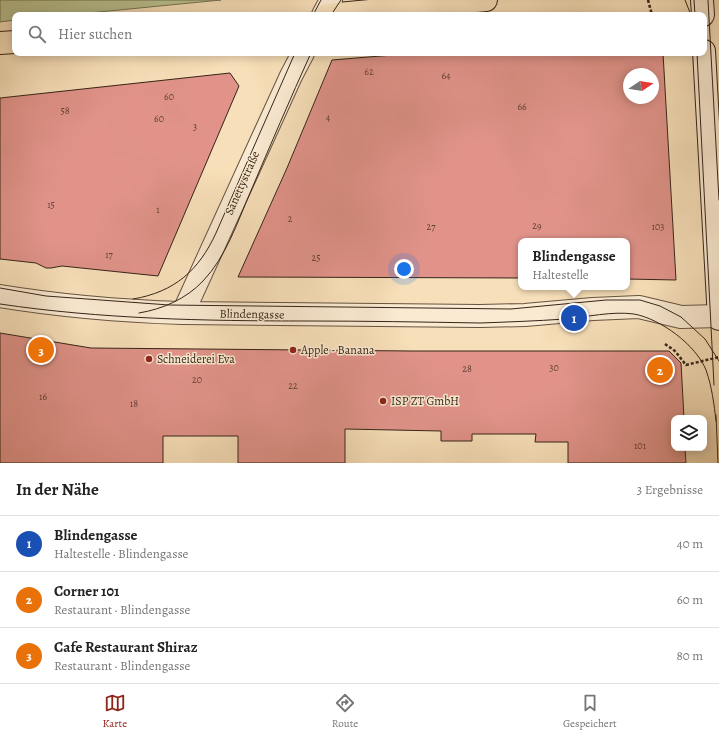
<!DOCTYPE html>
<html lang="de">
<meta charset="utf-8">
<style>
:root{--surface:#fff;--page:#f6f6f6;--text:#222;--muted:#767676;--line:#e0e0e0;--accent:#8f2418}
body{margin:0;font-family:Alegreya,serif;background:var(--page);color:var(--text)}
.controls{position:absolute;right:12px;bottom:12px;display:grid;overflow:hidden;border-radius:8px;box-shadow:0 2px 10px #0003}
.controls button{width:36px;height:36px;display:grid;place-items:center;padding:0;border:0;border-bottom:1px solid var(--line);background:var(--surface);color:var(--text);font:20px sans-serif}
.compass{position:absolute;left:623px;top:68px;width:36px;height:36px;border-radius:50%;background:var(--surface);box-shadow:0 2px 10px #0003;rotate:78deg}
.you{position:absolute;left:404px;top:269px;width:14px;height:14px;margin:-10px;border:3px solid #fff;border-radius:50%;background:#1a73e8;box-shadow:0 0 0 6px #1a73e833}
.badge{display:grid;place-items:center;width:26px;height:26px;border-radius:50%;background:var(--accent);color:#fff;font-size:13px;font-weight:700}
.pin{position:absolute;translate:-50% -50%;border:2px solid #fff;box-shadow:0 1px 4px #0006}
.popup{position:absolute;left:518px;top:238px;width:112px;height:52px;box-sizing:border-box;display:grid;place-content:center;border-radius:8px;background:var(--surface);filter:drop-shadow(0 1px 3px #0005);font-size:13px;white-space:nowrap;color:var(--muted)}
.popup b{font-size:15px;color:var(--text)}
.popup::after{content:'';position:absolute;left:50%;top:100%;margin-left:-8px;border:8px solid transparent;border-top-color:var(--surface)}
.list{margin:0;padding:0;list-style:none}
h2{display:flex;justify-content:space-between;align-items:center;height:52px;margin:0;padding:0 16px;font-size:17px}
h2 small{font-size:13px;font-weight:400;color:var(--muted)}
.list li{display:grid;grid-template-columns:26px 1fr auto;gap:12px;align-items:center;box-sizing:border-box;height:56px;padding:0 16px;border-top:1px solid var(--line)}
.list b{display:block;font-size:15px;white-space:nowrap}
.list p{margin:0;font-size:13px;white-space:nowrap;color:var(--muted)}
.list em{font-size:13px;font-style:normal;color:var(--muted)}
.icon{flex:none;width:22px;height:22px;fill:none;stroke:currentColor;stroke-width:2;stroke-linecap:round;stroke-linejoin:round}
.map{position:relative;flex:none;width:719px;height:463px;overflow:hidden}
.search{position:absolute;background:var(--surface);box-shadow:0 2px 10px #0003;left:12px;right:12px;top:12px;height:44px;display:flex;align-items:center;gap:10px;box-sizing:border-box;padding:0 14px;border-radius:8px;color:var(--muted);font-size:15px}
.sheet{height:220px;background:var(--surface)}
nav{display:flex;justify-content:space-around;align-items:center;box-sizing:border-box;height:56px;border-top:1px solid var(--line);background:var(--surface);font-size:11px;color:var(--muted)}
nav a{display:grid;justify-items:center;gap:2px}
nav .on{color:var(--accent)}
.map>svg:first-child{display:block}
</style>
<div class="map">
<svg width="719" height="463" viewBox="0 0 719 463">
<rect width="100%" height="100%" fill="#f7dfb9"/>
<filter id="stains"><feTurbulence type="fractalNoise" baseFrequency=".005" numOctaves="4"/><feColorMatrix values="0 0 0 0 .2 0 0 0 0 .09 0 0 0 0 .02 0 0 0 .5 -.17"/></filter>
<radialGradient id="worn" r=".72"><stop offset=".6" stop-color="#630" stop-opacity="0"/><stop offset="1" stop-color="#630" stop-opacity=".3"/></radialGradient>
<path fill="#b9c291" stroke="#777354" d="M0 0H221L68 15H15V20L0 22Z"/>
<g fill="#e1938a" stroke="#352418" fill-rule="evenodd">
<path d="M417 53H663L676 280 627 279V241H521V278L238 277 287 168 332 60ZM629 74H653V98H629Z"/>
<path d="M230 73 239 86 158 276 62 266 51 268H46L36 263 0 259V98Z"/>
<path d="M0 333 91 348 411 351H669L681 363 684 418H674V448H685L686 463H568V442H535L536 434H472V441H441V431L345 429V463H238V436H163V463H0Z"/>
</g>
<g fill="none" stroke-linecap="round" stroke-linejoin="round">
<g stroke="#665340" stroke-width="24">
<g id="street">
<path d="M323 15 331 0"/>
<path d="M0 296C61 306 122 311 183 313L480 316 525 315 593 309 639 307 681 317 719 316"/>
<path d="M183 313 291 76 303 53"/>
</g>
</g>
<g stroke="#352418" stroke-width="24">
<g id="secondary">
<path d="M702 0 703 15"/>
<path d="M704 51 719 319"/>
</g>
</g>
<g stroke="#352418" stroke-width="24">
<g id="primary">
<path d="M327 15 486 0"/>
<path d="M0 43 15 42"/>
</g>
</g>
<g stroke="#352418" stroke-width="2.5" stroke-dasharray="3 2" stroke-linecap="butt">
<path d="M648 0 652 15"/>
<path d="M330 54 338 53"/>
<path d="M665 344 675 351 686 365 719 357"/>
</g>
<use href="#street" stroke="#faead2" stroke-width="22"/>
<use href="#secondary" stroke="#faead2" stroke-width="22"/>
<use href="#primary" stroke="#f7dfb9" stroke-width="22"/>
<g stroke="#352418" stroke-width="1">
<path d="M685 0 691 15"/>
<path d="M694 0 695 15"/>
<path d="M708 0 719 200"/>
<path d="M313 15 321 0"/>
<path d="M331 15 341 0"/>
<path d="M697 53 714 385"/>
<path d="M0 288 46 296 169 305 511 309 606 300H640L660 306 681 317 705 339 719 361"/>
<path d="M133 299C175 292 199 270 216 233L295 53"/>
<path d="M0 304C101 319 205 321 308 321 365 321 422 322 480 323 508 322 536 321 565 319 587 317 612 311 634 314 661 319 696 345 706 370 712 387 714 404 716 421"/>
<path d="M139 313C163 309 186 299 203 281 226 257 237 223 250 193 270 146 290 99 311 53"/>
<path d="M716 415 718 463"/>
</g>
</g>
<g fill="#8f2418" stroke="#faead2" stroke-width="1.5">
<circle cx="293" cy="350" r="4"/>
<circle cx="149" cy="359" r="4"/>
<circle cx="383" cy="401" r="4"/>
</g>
<g text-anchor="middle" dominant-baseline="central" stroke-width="3" stroke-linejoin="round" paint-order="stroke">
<g font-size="10" fill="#604034">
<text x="369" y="71">62</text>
<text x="446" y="75">64</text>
<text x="169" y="96">60</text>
<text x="522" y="106">66</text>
<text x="65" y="110">58</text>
<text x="328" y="117">4</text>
<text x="159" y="118">60</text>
<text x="195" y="126">3</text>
<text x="51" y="204">15</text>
<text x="158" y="209">1</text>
<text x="290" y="218">2</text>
<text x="537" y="225">29</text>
<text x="431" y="226">27</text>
<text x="658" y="226">103</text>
<text x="109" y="254">17</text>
<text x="316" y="257">25</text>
<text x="554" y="367">30</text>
<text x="467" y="368">28</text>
<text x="197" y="379">20</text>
<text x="293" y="385">22</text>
<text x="43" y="396">16</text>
<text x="134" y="403">18</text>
<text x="640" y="445">101</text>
</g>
<g font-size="12" fill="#352418" stroke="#faead2">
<text transform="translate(242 183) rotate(-66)">Sanettystraße</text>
<text transform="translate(252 314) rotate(1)">Blindengasse</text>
</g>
<g font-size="12" fill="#352418" stroke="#faead2" text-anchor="start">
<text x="301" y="350">Apple - Banana</text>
<text x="157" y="359">Schneiderei Eva</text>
<text x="391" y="401">ISP ZT GmbH</text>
</g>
</g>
<rect width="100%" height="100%" filter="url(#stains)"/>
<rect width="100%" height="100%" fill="url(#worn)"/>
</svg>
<div class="controls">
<button><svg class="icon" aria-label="layers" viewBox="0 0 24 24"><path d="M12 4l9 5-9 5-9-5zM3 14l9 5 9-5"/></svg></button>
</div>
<svg class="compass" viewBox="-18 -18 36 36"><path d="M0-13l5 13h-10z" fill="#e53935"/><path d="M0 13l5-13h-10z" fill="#767676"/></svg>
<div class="you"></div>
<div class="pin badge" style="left:574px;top:318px;background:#1a4fb4">1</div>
<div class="popup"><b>Blindengasse</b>Haltestelle</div>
<div class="pin badge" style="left:660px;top:370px;background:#e8710a">2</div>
<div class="pin badge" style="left:41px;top:350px;background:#e8710a">3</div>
<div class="search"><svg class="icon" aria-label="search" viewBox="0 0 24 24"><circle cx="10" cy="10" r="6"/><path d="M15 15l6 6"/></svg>Hier suchen</div>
</div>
<section class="sheet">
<h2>In der Nähe<small>3 Ergebnisse</small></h2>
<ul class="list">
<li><span class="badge" style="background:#1a4fb4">1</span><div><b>Blindengasse</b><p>Haltestelle · Blindengasse</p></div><em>40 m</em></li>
<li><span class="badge" style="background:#e8710a">2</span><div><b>Corner 101</b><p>Restaurant · Blindengasse</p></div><em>60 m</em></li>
<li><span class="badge" style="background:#e8710a">3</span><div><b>Cafe Restaurant Shiraz</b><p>Restaurant · Blindengasse</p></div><em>80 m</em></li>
</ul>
</section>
<nav>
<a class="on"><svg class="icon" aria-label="map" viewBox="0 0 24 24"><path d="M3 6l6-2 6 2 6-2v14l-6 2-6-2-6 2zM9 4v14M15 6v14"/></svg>Karte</a>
<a><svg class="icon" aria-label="directions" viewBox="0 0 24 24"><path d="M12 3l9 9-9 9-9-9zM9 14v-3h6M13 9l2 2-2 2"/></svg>Route</a>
<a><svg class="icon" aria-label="saved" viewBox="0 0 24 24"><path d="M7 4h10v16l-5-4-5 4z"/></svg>Gespeichert</a>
</nav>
